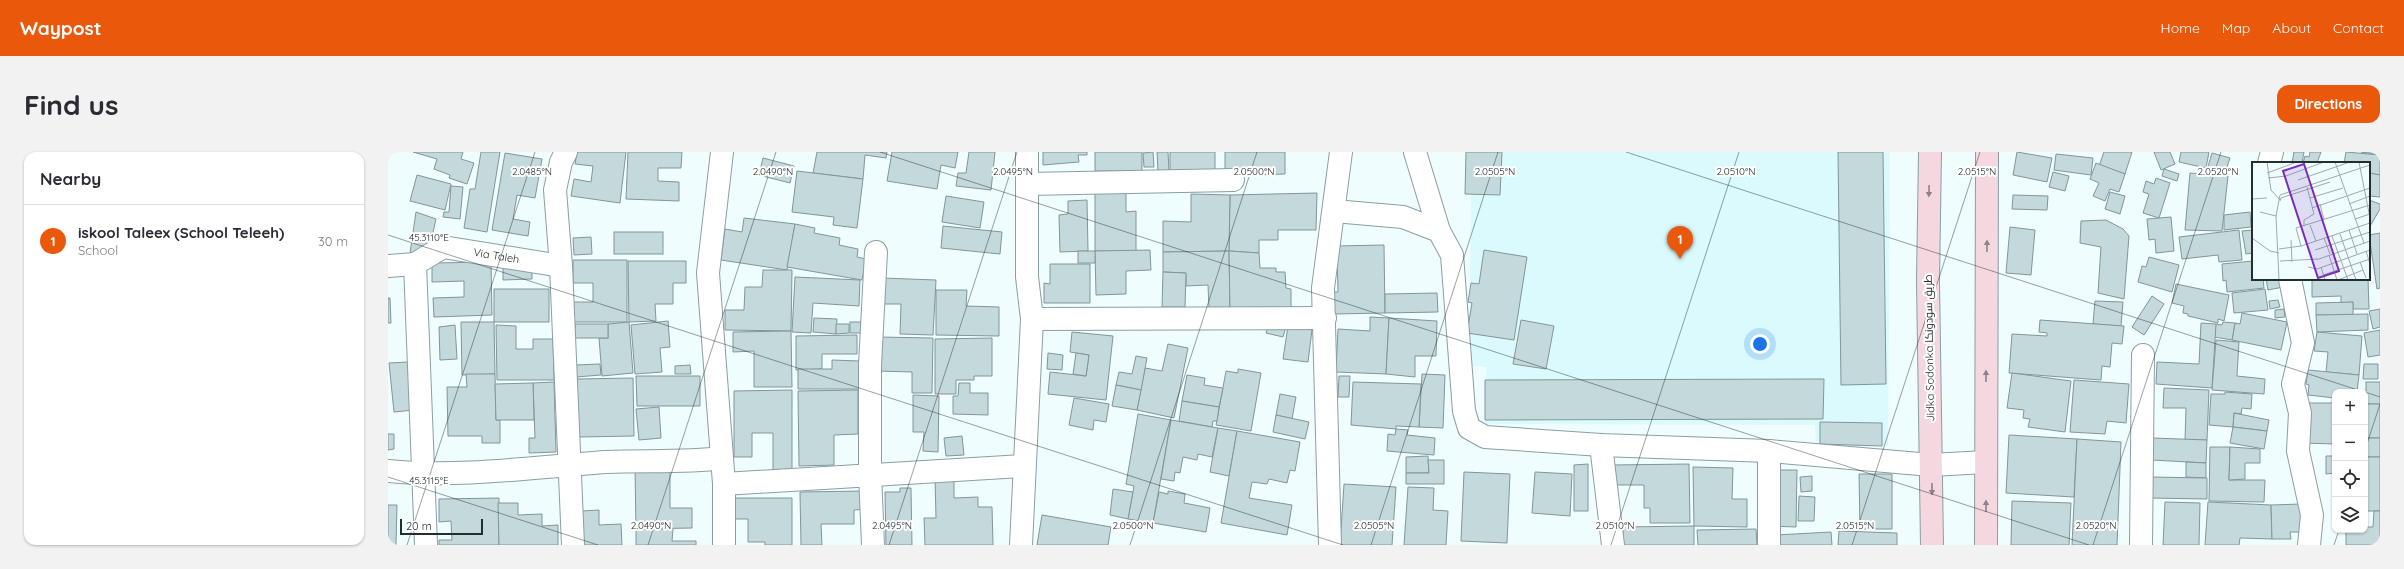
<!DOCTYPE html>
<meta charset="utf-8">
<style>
:root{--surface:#fff;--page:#f2f2f3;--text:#2b2b33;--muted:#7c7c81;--line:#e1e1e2;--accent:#ea580c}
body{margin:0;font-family:Quicksand,Cairo,sans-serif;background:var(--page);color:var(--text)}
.controls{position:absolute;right:12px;bottom:12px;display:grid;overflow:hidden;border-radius:8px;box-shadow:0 1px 3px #0004}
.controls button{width:36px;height:36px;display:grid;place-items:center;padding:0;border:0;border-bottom:1px solid var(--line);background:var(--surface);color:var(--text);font:20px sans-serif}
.scale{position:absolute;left:12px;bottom:10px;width:83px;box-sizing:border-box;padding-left:4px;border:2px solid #252e2f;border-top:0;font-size:11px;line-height:14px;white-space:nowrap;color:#252e2f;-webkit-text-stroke:3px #fff;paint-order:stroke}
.you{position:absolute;left:1372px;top:192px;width:14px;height:14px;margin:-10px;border:3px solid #fff;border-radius:50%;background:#1a73e8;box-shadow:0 0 0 6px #1a73e833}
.badge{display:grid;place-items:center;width:26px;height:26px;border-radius:50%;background:var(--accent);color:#fff;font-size:13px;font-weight:700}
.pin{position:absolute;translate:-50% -33px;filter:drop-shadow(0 1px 2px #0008)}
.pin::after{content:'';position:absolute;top:21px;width:14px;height:12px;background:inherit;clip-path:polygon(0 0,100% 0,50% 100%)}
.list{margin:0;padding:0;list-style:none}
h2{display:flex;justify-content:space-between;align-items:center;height:52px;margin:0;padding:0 16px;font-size:17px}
h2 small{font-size:13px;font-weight:400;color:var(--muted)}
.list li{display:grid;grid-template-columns:26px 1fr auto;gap:12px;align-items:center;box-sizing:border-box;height:72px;padding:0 16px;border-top:1px solid var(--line)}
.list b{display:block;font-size:15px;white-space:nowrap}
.list p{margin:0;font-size:13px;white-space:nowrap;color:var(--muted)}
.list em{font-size:13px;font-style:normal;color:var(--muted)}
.icon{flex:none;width:22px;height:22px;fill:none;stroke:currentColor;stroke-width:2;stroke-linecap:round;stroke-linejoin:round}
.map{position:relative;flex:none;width:1992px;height:393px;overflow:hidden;border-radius:12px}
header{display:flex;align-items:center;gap:24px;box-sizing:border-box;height:56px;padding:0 20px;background:var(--accent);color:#fff}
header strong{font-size:19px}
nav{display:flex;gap:22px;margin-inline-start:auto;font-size:14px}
.intro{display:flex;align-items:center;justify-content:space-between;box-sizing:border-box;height:96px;padding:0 24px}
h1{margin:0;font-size:28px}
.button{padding:10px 18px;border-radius:12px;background:var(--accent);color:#fff;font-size:14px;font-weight:700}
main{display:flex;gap:24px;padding:0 24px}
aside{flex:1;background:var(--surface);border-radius:12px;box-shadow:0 1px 3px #0004}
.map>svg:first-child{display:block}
</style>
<header>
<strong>Waypost</strong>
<nav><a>Home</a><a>Map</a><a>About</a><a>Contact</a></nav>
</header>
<div class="intro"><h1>Find us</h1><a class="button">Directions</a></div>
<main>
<aside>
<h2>Nearby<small></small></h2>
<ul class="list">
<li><span class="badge">1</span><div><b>iskool Taleex (School Teleeh)</b><p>School</p></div><em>30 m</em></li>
</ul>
</aside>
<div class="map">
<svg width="1992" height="393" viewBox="0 0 1992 393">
<rect width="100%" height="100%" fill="#effdfe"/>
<path fill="#dafafd" d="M1083 0H1502L1500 294 1428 293 1427 273 1098 272V215L1082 214Z"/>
<g fill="#c3d9db" stroke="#819698">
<path d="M25 0H75L73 7 86 11 79 32 61 26 62 23 46 17 49 7Z"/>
<path d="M93 0H112L99 80 76 76 82 37H87Z"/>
<path d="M189 0H238L232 51 183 44 186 27 203 30 205 14 187 12Z"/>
<path d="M240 0H294L293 16H270V29L291 30V49L238 47Z"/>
<path d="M429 0H499L498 6 477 3 475 27 425 21Z"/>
<path d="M504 0H570L567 16 553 13 549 37 499 29Z"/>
<path d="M581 0H607L603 38 568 34 570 21H578Z"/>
<path d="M655 0H699V3H690L691 10 655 13Z"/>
<rect x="707" y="0" width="47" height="19"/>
<path d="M765 0 766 15H756L755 1Z"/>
<path d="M769 0H780L781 19 770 20Z"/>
<path d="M782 0H827V18L782 19Z"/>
<path d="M837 0H897V22L837 24Z"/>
<path d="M1078 0H1114L1112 43 1077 42Z"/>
<path d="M1450 0H1495L1498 232 1453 233Z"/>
<path d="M1629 0 1664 6 1659 30 1625 23Z"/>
<path d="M1716 0H1744L1737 22 1711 14Z"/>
<path d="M1766 0H1782L1787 12 1773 18Z"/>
<path d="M1793 0H1821L1818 16 1791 10Z"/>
<path d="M1906 0H1916L1914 11H1904Z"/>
<path d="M1922 0H1933L1929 11H1915L1917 4 1921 5Z"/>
<path d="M1958 0 1992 3V23L1981 21V11H1956Z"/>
<path d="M1973 0H1992V3Z"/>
<path d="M117 1 154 7 147 46 129 43 125 67 142 70 140 84 104 78Z"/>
<path d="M1824 1 1842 6 1836 24 1819 18Z"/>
<path d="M1668 2 1705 6 1703 23 1666 18Z"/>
<path d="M375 6 406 14 402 31 371 23Z"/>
<path d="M1708 11 1737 22 1731 40 1722 37 1717 49 1705 44 1711 31 1702 27Z"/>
<path d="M1776 17 1791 22 1789 29 1774 24Z"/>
<path d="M409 19 475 27 469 76 445 73 446 65 404 60Z"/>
<path d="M1665 20 1681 24 1677 39 1661 35Z"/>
<path d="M1802 21 1840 24 1834 79 1797 78Z"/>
<path d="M1981 21 1992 23V45L1981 44Z"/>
<path d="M29 23 63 32 57 58 22 49Z"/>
<path d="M1768 26 1782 31 1771 66 1755 61 1761 42 1755 40 1758 29 1766 32Z"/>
<path d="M63 34 75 35 72 67 55 65 56 60H61Z"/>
<path d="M707 39H738V60L748 59V99H707Z"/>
<path d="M1722 40 1737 44 1732 62 1717 57Z"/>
<path d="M929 41 928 78H890V88H871V101L841 99 842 43Z"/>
<path d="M803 42 842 43 841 99 775 100V69L803 70Z"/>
<path d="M1625 43 1660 44 1659 58 1624 57Z"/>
<path d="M558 44 596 50 592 76 554 70Z"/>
<path d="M699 48 700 99 672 100 671 63 680 62V49Z"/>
<path d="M1981 48 1992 52V57L1981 76Z"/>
<path d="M28 60 48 67 42 94 29 103 22 101Z"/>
<path d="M1862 60 1863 75 1836 78V63Z"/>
<path d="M1783 65 1786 99 1768 101 1767 87 1761 88 1759 67Z"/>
<path d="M356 66 407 72 399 118 333 108 337 77 354 80Z"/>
<path d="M1718 68 1735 77 1741 84 1736 147 1710 141 1713 95 1692 91 1693 69Z"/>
<path d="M407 72 427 76 426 81 452 86 451 93 470 97 469 105 478 107 474 128 399 115Z"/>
<path d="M555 74 614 80 612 102 553 96Z"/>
<path d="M1622 75 1647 78 1643 123 1618 121Z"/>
<path d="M1851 78 1854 108 1831 110 1830 103 1794 107 1791 85Z"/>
<path d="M1865 78V101L1858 102 1854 79Z"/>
<rect x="226" y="80" width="49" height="22"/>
<path d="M1992 81V136L1989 137 1981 83Z"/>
<path d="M203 85 204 102 186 103 185 86Z"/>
<path d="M996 93 997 161 945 162V140H950L949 94Z"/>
<path d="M762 98 763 118 738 119V142L708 143 707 99Z"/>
<path d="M1096 98 1139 105 1126 188 1079 181 1084 151 1080 150 1083 131 1091 132Z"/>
<rect x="690" y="99" width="17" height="12"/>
<path d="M841 99 842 157H821L820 133 798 134V121L775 120V100Z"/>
<path d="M841 99 871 101 872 116H888V120H897L898 136 903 137V157H842Z"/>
<path d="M1761 105 1791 113 1784 140 1750 130 1754 114 1758 115Z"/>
<path d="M185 108H239V170H185V150H205V131H185Z"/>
<path d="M240 109H298V131H285V152H267L268 169 241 170Z"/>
<path d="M1865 109V127H1875L1876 136 1839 140 1838 128 1835 129 1834 112Z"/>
<path d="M103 110 104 163 46 165 45 146 76 145V129L44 130V111Z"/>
<path d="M115 111H144V127L115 128Z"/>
<path d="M662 112H702V151H656V131L662 132Z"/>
<path d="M375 118H404L403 179 337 178V158H356L357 135H374Z"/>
<path d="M775 120 798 121 797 155H774Z"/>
<path d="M407 125 472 128 471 154 425 151 423 181 404 180Z"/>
<path d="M494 126 548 128 545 183 512 182 513 152H493Z"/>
<path d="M1878 127H1893L1895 135 1880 138Z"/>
<path d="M1924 127H1980L1981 157H1965V150L1953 151V144L1924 145Z"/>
<path d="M1788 132 1841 143 1836 169 1830 167V171L1800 164V162L1795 161 1796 154 1784 151Z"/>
<rect x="106" y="137" width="55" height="33"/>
<path d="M1877 137 1880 158 1846 161 1844 141Z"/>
<path d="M548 138H579L578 154 611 155V184L548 183Z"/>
<path d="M1049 141 1050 160 997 161V142Z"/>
<path d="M1764 144 1776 152 1756 183 1744 175Z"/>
<path d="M0 146H2L3 171H0Z"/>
<path d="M1890 148 1892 155 1882 157 1881 149Z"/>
<path d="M1707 149 1735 150 1733 174 1705 172Z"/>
<path d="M1965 150V163H1928V151Z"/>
<path d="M1896 157 1897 165 1887 166V158Z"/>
<path d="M1992 157V175L1985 177 1981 159Z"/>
<path d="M1854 161 1899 170 1893 198 1844 188 1847 171 1852 172Z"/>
<path d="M1980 162V178L1929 180 1928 163Z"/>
<path d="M982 165 1001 166 998 222 948 220 950 177 982 179Z"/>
<path d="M426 166 449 167 448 182 425 180Z"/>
<path d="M1001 166 1049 169 1048 204H1027V225L998 222Z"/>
<path d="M1133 168 1166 174 1158 217 1125 212Z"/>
<path d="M1652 168 1736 174 1734 192 1724 191 1722 215 1714 214 1713 228 1621 221 1624 182 1659 184V181L1651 180Z"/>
<path d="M280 169 282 195 272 196 274 220 247 222 243 173Z"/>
<path d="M73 170H106L107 222 74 223Z"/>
<path d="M241 170 245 221 214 224 211 186H220V172Z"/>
<rect x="462" y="170" width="11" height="11"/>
<path d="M1835 170 1847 171 1844 188 1826 185 1828 172 1834 173Z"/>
<path d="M881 171 898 175 895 185 878 181Z"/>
<path d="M1813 171 1828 172 1824 236 1768 232 1769 210 1811 212Z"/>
<rect x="187" y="172" width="33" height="14"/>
<path d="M448 172H461V181L448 182Z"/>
<path d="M67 173 69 207 52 208 51 175Z"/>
<path d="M108 173 128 174V197H145V187H165L166 228H109Z"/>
<path d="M900 174 924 178 920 210 895 207Z"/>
<path d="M1992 178V203L1980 205 1976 181Z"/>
<path d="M403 179 404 235H366V199L345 200V180Z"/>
<path d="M684 180 725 184 718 248 660 242 662 220 698 224 701 203 682 200Z"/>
<path d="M1929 180 1974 184 1971 223 1938 220 1940 200 1926 199Z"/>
<path d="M469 183V202H434V217L408 218V184Z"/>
<path d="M490 185 545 186 544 241H524V220L490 219Z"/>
<path d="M604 186V224H586V228H568V242H547V187Z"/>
<path d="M1828 188 1851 190 1849 224 1877 227 1876 242 1824 238Z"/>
<path d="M780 192 800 196 786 266 749 258 757 216 774 219Z"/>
<path d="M660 201 675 203 674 218 659 217Z"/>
<path d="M688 201 701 203 698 224 685 222Z"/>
<path d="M748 204 759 206 753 238 728 233 731 220 744 222Z"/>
<path d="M444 208 471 209V237H410V217H444Z"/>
<path d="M21 210 26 258 6 260 1 211Z"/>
<path d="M212 212 213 223 188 225 187 213Z"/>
<path d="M1976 212H1990V227H1975Z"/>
<path d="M302 213 303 222H287V214Z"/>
<path d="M850 217 873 221 863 279 828 273 838 219 850 221Z"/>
<path d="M1920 218 1971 223 1969 240H1947V246L1920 243 1921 233 1918 232Z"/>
<path d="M1624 221 1683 229 1677 280 1640 275 1642 267 1635 266 1636 258 1619 256Z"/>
<path d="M78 222H107L108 268H112V291H94V284H60L59 235H79Z"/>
<path d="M1034 222 1057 223 1055 276 1031 275Z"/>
<path d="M799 223 817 226 816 233 835 236 831 255 794 249Z"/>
<path d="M248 224H312V254H249Z"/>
<path d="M951 224H962L961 245H950Z"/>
<path d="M245 226 246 284 190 285 189 227Z"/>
<path d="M1436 227 1435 267 1097 268V228Z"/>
<path d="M1686 228 1741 232 1738 271 1719 269 1717 282 1682 280Z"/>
<path d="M166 230 168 300 141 301V286H147L145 231Z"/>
<path d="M965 230 1033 232 1031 275 1008 274V277L963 273Z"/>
<rect x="1978" y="230" width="14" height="22"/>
<path d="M145 231 146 268H108L107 232Z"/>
<path d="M571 231H582V241H600V263L565 262V244H570Z"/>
<path d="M728 233 753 238 749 258 724 254Z"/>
<path d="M1776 236 1821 238 1819 288H1797L1798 256H1775Z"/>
<path d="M404 238V323H385V281H364V305H346V239Z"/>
<path d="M470 238V282L446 283V313L411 314 410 239Z"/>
<path d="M1837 240 1864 242 1863 257 1854 256 1853 262 1846 261 1845 275 1821 273 1823 242H1837Z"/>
<path d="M892 242 908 245 904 267 888 263Z"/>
<path d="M525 243 551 244 550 300 535 299 536 280H525Z"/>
<path d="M686 246 721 252 718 270 706 268 705 278 681 273Z"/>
<path d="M794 249 831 255 829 269H825L824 275 791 269Z"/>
<path d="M1916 251H1947V292L1916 291Z"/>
<rect x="1978" y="252" width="14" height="34"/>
<path d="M271 255 273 286 251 288 248 257Z"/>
<path d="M1846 261 1881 268 1879 279 1845 275Z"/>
<path d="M750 262 783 268 765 371 740 367 746 334 738 332Z"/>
<path d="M888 263 921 270 917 287 885 280Z"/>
<path d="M783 268 830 276 824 305 810 302 809 308 795 305 792 321 787 320 786 329 773 327Z"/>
<path d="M1432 270 1494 271V294L1432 292Z"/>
<path d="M1845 275 1879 279 1876 297 1842 291Z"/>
<path d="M830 276 849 279 841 324 822 320Z"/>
<path d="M1008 277 1020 278 1019 283 1047 286 1046 303 999 299 1000 282 1007 283Z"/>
<path d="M849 279 912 290 907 319 902 318 899 331 881 327 879 332 864 330 861 346 904 353 899 383 833 371Z"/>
<path d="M0 282H6V297L0 298Z"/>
<path d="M1621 283 1689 287 1686 345 1618 341Z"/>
<path d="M574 284 576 303 558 304 556 286Z"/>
<path d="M1765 286 1819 288 1818 311 1764 308Z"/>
<rect x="1978" y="286" width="14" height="19"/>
<path d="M1689 287 1733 290 1729 393H1684Z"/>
<path d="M1822 295H1842L1841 328H1877L1876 350 1821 349Z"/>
<path d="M1842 295 1872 297V311H1857V327L1841 328Z"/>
<path d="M1040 304 1041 321H1018V305Z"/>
<path d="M1938 304H1947V321L1938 322Z"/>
<rect x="1977" y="305" width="15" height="54"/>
<path d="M1040 308H1056V332H1018V321H1041Z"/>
<path d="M1798 310 1818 311V326L1798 325Z"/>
<path d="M1200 312V359H1186V313Z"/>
<path d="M1301 312 1302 371H1262V356H1256V333H1225V313Z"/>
<path d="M247 315H282V356H304V376L248 377Z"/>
<path d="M1305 315 1345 316 1344 347H1359V375L1306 374Z"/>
<path d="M1383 318H1409L1408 375 1382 374Z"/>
<path d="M1076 320 1122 322 1119 391 1073 389Z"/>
<path d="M1147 320 1184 322 1182 364 1144 361Z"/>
<path d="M1471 322H1504V377H1472Z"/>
<path d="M566 324V346L590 345V355H604L605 393H537L536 366H548L547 325Z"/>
<path d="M1424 324V339L1413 340 1412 325Z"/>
<path d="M1762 325 1819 326V347L1761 346Z"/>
<path d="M956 332 1008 335 1004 393H952Z"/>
<path d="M1020 335 1046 336 1045 358 1060 359 1058 393H1016Z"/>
<path d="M512 336H523L524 393H498L497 340H512Z"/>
<path d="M725 337 745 340 740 367 722 363Z"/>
<path d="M477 339 478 357 466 358V372H433L434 393H413L412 340Z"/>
<path d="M780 339 797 342 796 351 822 356 818 380 765 371 771 340 780 342Z"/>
<path d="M1411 344 1427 345 1426 369H1410Z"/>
<path d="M111 346V393H51V388H64L63 369 51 370V347Z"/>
<path d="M345 346H404V393H377V390H360V367H345Z"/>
<path d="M1624 349 1683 351 1681 393H1623Z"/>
<path d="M1777 350 1812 351 1811 393H1775Z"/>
<path d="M1820 350 1883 353 1884 387 1852 386 1851 393H1817Z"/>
<path d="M110 351H130V363L154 362V374L170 373V393H111Z"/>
<path d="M1913 352 1914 380H1902L1903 387H1884L1883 353Z"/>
<path d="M0 353H9L8 393H0Z"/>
<path d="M211 358V373L233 372 234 393H196L194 359Z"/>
<path d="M1986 359H1992V393H1958V378H1977V375H1985Z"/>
<path d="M654 363 723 375 720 393H649Z"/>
<path d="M1306 374V393H1235V375Z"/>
<path d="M248 377H285L284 389H308V393H248Z"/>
<path d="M1368 377 1369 393H1310L1309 378Z"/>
<path d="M1451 379 1509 381V393H1450Z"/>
<path d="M1443 380 1444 393H1388V383Z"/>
</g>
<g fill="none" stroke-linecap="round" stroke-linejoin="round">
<g stroke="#8a9fa1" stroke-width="24">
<g id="street">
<path d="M178 0 173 10 167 38 173 114 185 393"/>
<path d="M334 0 320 121 336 332V393"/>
<path d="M1027 0 1051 79"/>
<path d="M1881 11 1884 0"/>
<path d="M639 32 845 28"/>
<path d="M946 59 1015 65 1051 79 1064 103 1076 259 1081 276 1097 285 1213 293 1381 299 1543 313 1598 310"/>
<path d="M27 112 38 393"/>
<path id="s1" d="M0 114 27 112 55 95 173 114"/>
<path d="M1902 127 1915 191 1905 232 1912 261 1910 299 1924 363 1921 393"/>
<path d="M644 167 937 166"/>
<path d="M1213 293 1225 393"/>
<path d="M0 319C72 326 146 315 218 310 257 308 295 311 334 306"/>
<path d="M336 332 635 314"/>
<path d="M485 393 482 322V213L488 100"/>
<path d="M633 393 644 167 639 125V0"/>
<path d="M942 393 935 136 953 0"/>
<path d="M1381 393V299"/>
<path d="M1753 393 1755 203"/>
</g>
</g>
<g stroke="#8a9fa1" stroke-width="24">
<g id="secondary">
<path d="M1542 0 1540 129 1544 393"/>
<path d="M1598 393 1599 0"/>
</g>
</g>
<use href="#street" stroke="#fff" stroke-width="22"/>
<use href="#secondary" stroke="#f4d7df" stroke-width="22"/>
</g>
<defs><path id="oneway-solid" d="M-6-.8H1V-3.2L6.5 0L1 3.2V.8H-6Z"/></defs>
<g fill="#8c8287">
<use href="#oneway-solid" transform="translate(1541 39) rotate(91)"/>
<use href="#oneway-solid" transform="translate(1599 94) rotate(-89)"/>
<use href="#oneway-solid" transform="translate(1598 224) rotate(-90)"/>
<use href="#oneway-solid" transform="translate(1544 337) rotate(89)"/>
<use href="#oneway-solid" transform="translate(1598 354) rotate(-90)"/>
</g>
<path fill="none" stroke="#252e2f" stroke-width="1" stroke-opacity="0.45" d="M492 0 1701 393M1238 0 1976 240M1984 0 1992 3M0 83 955 393M1977 240 1992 245M1977 298 1992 252M0 325 210 393M19 393 147 0M260 393 388 0M501 393 629 0M742 393 869 0M983 393 1110 0M1223 393 1351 0M1464 393 1592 0M1705 393 1833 0M1946 393 1951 378"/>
<g text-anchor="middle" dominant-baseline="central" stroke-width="4" stroke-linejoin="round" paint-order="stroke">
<g font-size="11" fill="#252e2f" stroke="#fff">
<text stroke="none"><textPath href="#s1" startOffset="114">Via Taleh</textPath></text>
<text transform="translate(1541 196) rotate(-91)">Jidka Sodonka طريق سودونكا</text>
</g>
</g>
<g transform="translate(1864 10)">
<rect width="118" height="118" fill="#effdfe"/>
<path fill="none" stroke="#9eaaab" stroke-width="1" d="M15 0 19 28 28 38M83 0 112 81M107 0 118 56M15 11 45 0M16 16 34 14 72 0M46 18 98 0M58 36 91 26M0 37 15 36M28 39 29 36 78 20M68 42 72 58M97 42 118 34M60 46 118 26M8 50 24 54M103 57 118 52M58 63 64 79M52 64V58L62 52 55 25M97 68 105 92M88 72 104 118M80 74 96 118M0 76 18 89 27 91M72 76 78 92M39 78 40 100M49 84 44 66 118 43M27 87 49 84 118 61M63 88 118 70M114 89 118 102M77 93 85 118M28 99 67 97 118 79M108 100 114 116M56 105 65 107 118 88M69 105 73 118M71 113 118 97M27 118 24 54 28 33 118 3M86 118 111 108"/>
<path fill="#7b2cbf" fill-opacity="0.15" stroke="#7b2cbf" stroke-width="2" d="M52 2 87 109 66 116 31 9Z"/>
<rect width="118" height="118" fill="none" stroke="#252e2f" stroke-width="2"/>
</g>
<g font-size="10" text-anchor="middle" fill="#252e2f" stroke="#fff" stroke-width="4" stroke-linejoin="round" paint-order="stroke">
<text x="144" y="23">2.0485°N</text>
<text x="385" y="23">2.0490°N</text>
<text x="625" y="23">2.0495°N</text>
<text x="866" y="23">2.0500°N</text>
<text x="1107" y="23">2.0505°N</text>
<text x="1348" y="23">2.0510°N</text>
<text x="1589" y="23">2.0515°N</text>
<text x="1830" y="23">2.0520°N</text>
<text x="41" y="89">45.3110°E</text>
<text x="41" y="332">45.3115°E</text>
<text x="263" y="377">2.0490°N</text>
<text x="504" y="377">2.0495°N</text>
<text x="745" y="377">2.0500°N</text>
<text x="986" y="377">2.0505°N</text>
<text x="1227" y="377">2.0510°N</text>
<text x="1467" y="377">2.0515°N</text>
<text x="1708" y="377">2.0520°N</text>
</g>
</svg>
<div class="controls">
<button>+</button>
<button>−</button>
<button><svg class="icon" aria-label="locate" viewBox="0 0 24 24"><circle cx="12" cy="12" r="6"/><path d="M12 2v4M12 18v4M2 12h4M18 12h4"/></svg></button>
<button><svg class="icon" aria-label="layers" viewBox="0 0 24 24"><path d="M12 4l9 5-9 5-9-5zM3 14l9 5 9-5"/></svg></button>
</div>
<div class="scale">20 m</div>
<div class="you"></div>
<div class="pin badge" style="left:1292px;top:107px">1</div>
</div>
</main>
